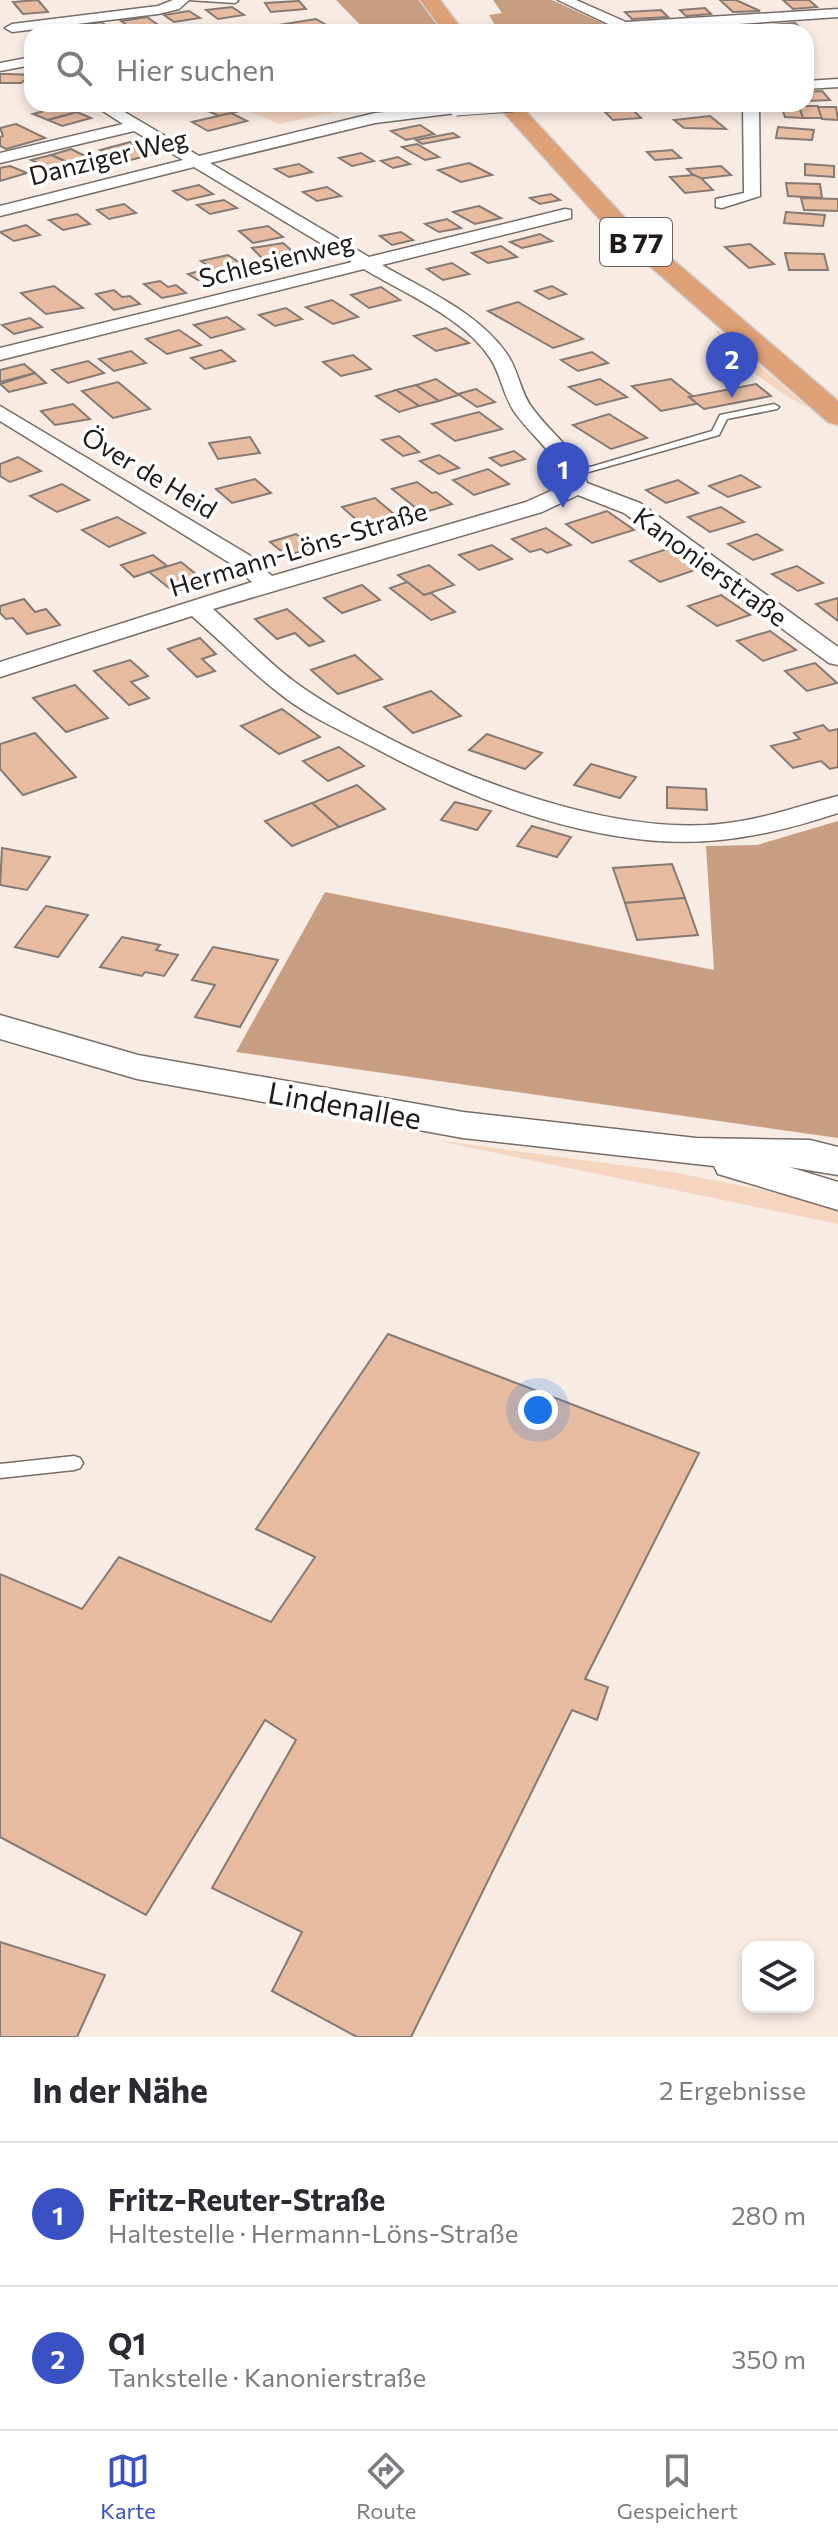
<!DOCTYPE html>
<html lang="de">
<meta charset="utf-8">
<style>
:root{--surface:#fff;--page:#f7f7f7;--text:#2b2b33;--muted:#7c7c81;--line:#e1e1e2;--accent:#3951c3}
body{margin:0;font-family:Commissioner,sans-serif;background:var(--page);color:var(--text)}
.controls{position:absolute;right:24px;bottom:24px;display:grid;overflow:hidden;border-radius:16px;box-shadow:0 4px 12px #0003}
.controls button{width:72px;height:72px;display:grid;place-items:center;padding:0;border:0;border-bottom:2px solid var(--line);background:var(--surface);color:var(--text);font:40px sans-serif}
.you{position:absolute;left:538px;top:1410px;width:28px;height:28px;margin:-20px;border:6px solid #fff;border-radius:50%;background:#1a73e8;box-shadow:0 0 0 12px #1a73e833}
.badge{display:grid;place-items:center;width:52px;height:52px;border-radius:50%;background:var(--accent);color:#fff;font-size:26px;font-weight:700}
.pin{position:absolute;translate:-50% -66px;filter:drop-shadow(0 2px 4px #0008)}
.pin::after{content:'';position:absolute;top:42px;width:28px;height:24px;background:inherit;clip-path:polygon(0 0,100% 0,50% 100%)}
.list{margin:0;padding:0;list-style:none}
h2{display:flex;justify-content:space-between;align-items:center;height:104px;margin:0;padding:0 32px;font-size:34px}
h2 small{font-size:26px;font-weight:400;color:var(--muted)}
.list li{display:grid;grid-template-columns:52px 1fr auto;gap:24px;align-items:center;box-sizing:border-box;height:144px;padding:0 32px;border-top:2px solid var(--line)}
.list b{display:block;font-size:30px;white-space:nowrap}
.list p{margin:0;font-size:26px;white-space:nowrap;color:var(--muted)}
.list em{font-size:26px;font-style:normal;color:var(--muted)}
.icon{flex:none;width:44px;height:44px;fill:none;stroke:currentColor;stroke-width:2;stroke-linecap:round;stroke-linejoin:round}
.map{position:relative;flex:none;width:838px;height:2037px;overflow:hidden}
.search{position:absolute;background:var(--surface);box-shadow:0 4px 12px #0003;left:24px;right:24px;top:24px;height:88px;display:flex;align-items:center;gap:20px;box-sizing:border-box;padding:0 28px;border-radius:24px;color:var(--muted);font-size:30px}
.sheet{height:392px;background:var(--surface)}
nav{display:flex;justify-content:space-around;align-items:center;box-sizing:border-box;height:112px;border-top:2px solid var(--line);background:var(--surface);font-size:22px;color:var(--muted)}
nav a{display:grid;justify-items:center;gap:4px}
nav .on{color:var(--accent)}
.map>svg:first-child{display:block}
</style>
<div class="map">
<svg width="838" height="2037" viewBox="0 0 838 2037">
<rect width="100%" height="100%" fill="#f7ebe3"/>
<g fill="#f5d4c0">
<path d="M244 104H373L279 124 237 106Z"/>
<path d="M715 328 809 408C781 396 727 356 715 328Z"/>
<path d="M434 1140 672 1172 838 1205V1224Z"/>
</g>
<g fill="#c89e83">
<path d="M336 0H420L442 32H367Z"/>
<path d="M493 0H552L622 32H499L489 15 502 13Z"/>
<path d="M838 821V1138L236 1052 325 892 714 970 706 846 757 845Z"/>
</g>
<g fill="#e7bba0" stroke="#857a73" stroke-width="2">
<path d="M38 0 48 12 23 14 13 2Z"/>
<path d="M720 0H736L760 11 733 12Z"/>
<path d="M783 0H809L817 7 793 9Z"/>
<path d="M299 1 306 9 271 12 265 3Z"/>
<path d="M232 7 244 15 218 19 206 10Z"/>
<path d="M705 8 711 14 686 16 680 10Z"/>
<path d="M661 10 668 17 632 19 625 12Z"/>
<path d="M189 11 200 18 174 22 164 15Z"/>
<path d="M147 17 161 27 136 31 121 21Z"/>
<path d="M316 19 335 30 288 31 278 25Z"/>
<path d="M101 22 115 31 87 32 78 26Z"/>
<path d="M795 23 803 30 779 31 771 25Z"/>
<path d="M0 74H9L31 75 21 83H0Z"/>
<path d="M822 91 830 100 806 101V92Z"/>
<path d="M63 106 77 112 48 120 33 114Z"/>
<path d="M229 106 240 111 219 116 208 111Z"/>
<path d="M781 106H799L803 118 785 117Z"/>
<path d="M799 106H818L822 118H803Z"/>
<path d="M818 107H836L838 120 822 119Z"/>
<path d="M632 109 641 118 613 120 605 112Z"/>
<path d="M77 112 91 118 62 126 48 120Z"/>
<path d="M231 113 247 121 208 131 192 122Z"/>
<path d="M710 116 726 129 684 128 674 120Z"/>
<path d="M16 124 45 138 6 149 0 146V137L3 136 0 128Z"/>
<path d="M420 125 434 134 406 140 391 131Z"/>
<path d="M778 127 814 130 812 140 776 138Z"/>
<path d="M453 133 459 137 422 144 416 140Z"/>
<path d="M130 142 154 154 123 162 100 150Z"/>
<path d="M417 144 439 157 425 160 402 147Z"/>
<path d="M71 149 93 160 74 165 51 155Z"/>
<path d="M672 150 681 158 655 160 647 152Z"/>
<path d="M361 153 374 161 352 166 339 158Z"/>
<path d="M51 155 74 165 54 171 31 160Z"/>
<path d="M398 157 410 164 393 168 381 161Z"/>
<path d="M469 163 492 175 461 182 438 170Z"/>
<path d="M299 164 312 172 289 177 275 169Z"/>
<path d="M805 164 834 166V177L805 175Z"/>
<path d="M10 166 27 173 0 181V168Z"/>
<path d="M721 166 731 175 697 179 687 169Z"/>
<path d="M694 175 701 178 713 190 685 193 670 177Z"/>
<path d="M786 183 820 184 822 198 788 196Z"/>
<path d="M199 185 213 194 187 200 173 191Z"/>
<path d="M327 187 341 196 317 201 303 192Z"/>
<path d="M551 194 560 200 540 204 530 198Z"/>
<path d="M801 198 838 199V211L804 210Z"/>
<path d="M224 200 237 208 210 214 197 205Z"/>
<path d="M124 204 136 213 109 219 97 210Z"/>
<path d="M479 206 501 218 475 224 453 212Z"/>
<path d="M786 212 825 215 823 226 784 223Z"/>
<path d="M77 214 90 224 63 230 49 220Z"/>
<path d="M447 219 461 228 439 232 425 224Z"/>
<path d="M26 225 40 235 14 241 0 232Z"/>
<path d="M268 226 283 237 253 243 239 231Z"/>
<path d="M401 232 413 240 392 245 380 236Z"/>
<path d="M540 234 552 241 522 248 510 242Z"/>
<path d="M283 243 291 250 263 259 252 248Z"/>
<path d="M750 244 774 264 749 268 725 247Z"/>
<path d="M501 246 517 257 488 263 472 253Z"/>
<path d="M785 253 824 254 828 270H789Z"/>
<path d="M228 255 248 268 198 280 188 274 211 268 201 261Z"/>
<path d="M452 263 469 274 443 280 427 269Z"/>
<path d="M160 281 168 287 176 285 186 293 162 298 144 284Z"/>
<path d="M54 286 83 308 46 314 21 293Z"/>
<path d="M552 286 566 294 549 299 535 291Z"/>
<path d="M381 287 400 300 369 308 351 295Z"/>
<path d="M114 290 122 297 130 296 140 304 114 310 96 294Z"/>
<path d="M332 300 358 317 333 324 306 307Z"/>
<path d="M518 302 583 339 553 348 488 311Z"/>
<path d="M286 308 302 319 275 326 259 315Z"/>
<path d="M227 317 244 329 211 338 194 325Z"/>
<path d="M30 318 42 327 14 334 2 325Z"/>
<path d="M446 328 469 343 436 351 414 336Z"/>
<path d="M179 330 201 345 167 354 146 339Z"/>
<path d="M221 350 235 361 205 369 191 358Z"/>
<path d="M131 351 146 363 114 371 99 359Z"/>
<path d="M592 352 608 363 578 371 561 360Z"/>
<path d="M353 355 371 369 341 376 323 362Z"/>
<path d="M88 361 104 373 68 383 52 370Z"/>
<path d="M24 364 35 373 0 382V370Z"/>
<path d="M35 373 46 383 9 392 0 384Z"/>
<path d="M436 379 459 395 439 401 416 385Z"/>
<path d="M600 379 627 397 596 405 569 387Z"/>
<path d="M671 379 701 403 661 411 632 386Z"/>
<path d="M118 382 150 409 113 418 82 391Z"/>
<path d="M756 384 771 396 704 409 689 397Z"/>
<path d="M416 385 439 401 419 406 396 390Z"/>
<path d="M476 389 495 402 477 407 458 394Z"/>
<path d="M396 390 419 406 399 412 376 396Z"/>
<path d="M73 404 90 419 55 425 41 411Z"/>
<path d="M479 412 502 429 455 441 432 424Z"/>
<path d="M609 414 647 438 611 449 573 425Z"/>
<path d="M399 436 419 452 403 456 382 440Z"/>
<path d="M250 437 260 453 218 459 209 443Z"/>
<path d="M514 451 525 459 501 466 490 458Z"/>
<path d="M439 455 459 468 439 474 420 461Z"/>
<path d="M18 457 41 471 10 482 0 476V464Z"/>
<path d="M488 469 509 484 474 495 453 480Z"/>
<path d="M741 475 760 487 728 497 709 486Z"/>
<path d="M255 479 271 493 232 503 216 489Z"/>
<path d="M678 480 698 493 666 503 646 490Z"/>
<path d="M417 482 432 493 436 492 452 504 422 513 392 489Z"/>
<path d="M62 484 89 500 57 512 30 496Z"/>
<path d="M375 498 401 520 367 529 342 507Z"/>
<path d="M721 507 744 522 710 532 688 517Z"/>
<path d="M607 511 634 530 592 543 566 524Z"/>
<path d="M117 517 145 533 109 547 82 530Z"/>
<path d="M546 528 571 545 547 553 541 549 530 552 512 539Z"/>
<path d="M296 534 314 547 287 556 270 542Z"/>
<path d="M757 534 782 550 753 560 728 544Z"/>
<path d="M492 545 512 559 479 570 459 555Z"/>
<path d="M667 549 698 569 660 582 630 561Z"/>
<path d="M153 555 167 566 134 577 121 565Z"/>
<path d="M181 562 206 582 174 592 149 572Z"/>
<path d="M429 565 454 585 424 595 398 575Z"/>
<path d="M797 566 823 583 798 591 772 574Z"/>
<path d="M407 582 424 595 431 593 455 612 431 620 390 588Z"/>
<path d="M362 585 380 600 342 613 324 598Z"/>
<path d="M721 595 750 615 717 626 688 606Z"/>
<path d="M838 598V621L816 604Z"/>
<path d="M24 599 35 612 46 609 60 625 27 634 13 618 6 619 0 613V606Z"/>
<path d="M287 609 324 641 309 646 295 633 277 639 255 619Z"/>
<path d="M770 631 796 650 763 661 737 641Z"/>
<path d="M200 638 216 654 202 659 215 671 197 677 168 649Z"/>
<path d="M355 655 382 679 338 694 311 670Z"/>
<path d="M130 660 148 676 131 682 149 698 129 705 94 671Z"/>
<path d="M815 663 837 683 807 691 785 671Z"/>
<path d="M75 685 108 718 66 732 33 698Z"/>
<path d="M431 691 461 716 413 733 384 707Z"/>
<path d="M282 709 320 737 279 754 241 726Z"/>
<path d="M823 725 829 731 838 729V767L830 769 821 761 793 768 771 746 800 739 794 733Z"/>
<path d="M35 733 76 777 23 795 0 769V744Z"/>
<path d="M487 734 542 753 525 769 469 750Z"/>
<path d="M339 747 364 766 328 781 303 761Z"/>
<path d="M591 764 636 777 620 798 574 785Z"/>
<path d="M357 785 385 809 339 827 312 803Z"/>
<path d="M667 787 706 789 707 810 667 808Z"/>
<path d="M455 802 491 811 477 830 441 820Z"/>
<path d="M312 803 339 827 292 846 265 821Z"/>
<path d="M532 826 571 837 557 857 517 846Z"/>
<path d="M2 848 50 857 27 890 0 885Z"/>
<path d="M672 864 685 898 625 903 613 868Z"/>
<path d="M685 898 698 935 637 940 625 903Z"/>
<path d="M46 906 88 915 58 957 15 947Z"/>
<path d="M122 937 160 945 156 950 178 955 164 976 145 972 142 976 100 967Z"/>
<path d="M213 947 278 960 240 1027 195 1017 215 985 192 980Z"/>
<path d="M388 1334 699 1453 585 1679 608 1687 597 1720 572 1710 411 2037H357L272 1991 302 1932 212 1888 296 1740 265 1720 146 1915 0 1837V1574L82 1609 119 1557 271 1622 315 1557 256 1529Z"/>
<path d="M0 1942 105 1975 77 2037H0Z"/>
</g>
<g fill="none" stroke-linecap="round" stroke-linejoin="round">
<g stroke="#776c66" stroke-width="3">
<g id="service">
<path d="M188 0H237L238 1 235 3Z"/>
<path d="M774 404 779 407 777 409 727 419 719 435 578 475 570 473 712 431 720 415Z"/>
<path d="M74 1456 80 1458 83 1463 80 1468 74 1470 0 1478V1464Z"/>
</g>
</g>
<g stroke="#776c66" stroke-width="3">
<g id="minor">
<path d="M173 0H189L179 9 158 14 12 32 5 28 12 24 158 6Z"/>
<path d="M558 0H576L626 22 838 9V17L625 32Z"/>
<path d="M32 57V65L0 71V63Z"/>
<path d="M838 79V87L806 89V81Z"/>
<path d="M92 104H111L199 156 375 113 461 105V111L456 113 375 123 210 163 369 257 565 209 571 210V218L382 265C425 290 478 312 507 354 519 371 520 393 533 409 551 434 579 452 587 483L640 503 838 647V665L829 663 624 513 578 495 542 512 213 609C245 637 274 669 309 692 413 761 594 837 720 824 762 820 798 806 838 796V813C799 826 761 836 720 840 605 852 472 801 373 747 344 732 314 719 288 700 254 675 224 644 192 616L0 677V662L252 582 233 565 0 421V406L249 555 272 576 526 502 566 484C559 455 533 438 516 414 503 397 502 376 490 358 463 317 405 294 364 269L0 360V348L352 262 194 167 0 216V206L183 160 134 131 0 163V153L123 124Z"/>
<path d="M743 104H759L760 196 722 208 716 207V199L744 193Z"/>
</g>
</g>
<g stroke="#776c66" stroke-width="3">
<path id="tertiary" d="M0 1015 138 1055 463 1112 696 1138 810 1140 838 1147V1175L789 1167 838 1182V1210L718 1174 714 1166 463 1138 137 1079 0 1039Z"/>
</g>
<g stroke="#cecdcc" stroke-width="3">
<g id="trunk">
<path d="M420 0H440L464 32H444Z"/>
<path d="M496 104H519L630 223 838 401V425L828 422 612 233Z"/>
</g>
</g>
<use href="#service" fill="#fff" fill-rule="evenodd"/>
<use href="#minor" fill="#fff" fill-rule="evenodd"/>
<use href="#tertiary" fill="#fff" fill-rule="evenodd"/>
<use href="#trunk" fill="#dea076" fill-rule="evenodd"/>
<g stroke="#776c66" stroke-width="17" stroke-linecap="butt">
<path id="minor-bridge" d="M456 108 513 104"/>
</g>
<use href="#minor-bridge" stroke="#fff" stroke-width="15"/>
</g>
<g text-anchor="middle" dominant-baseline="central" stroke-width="7" stroke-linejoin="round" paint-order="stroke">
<g font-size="26" fill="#201b19" stroke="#fff">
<text transform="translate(108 156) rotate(-14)">Danziger Weg</text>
<text transform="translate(276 259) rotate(-14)">Schlesienweg</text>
<text transform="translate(150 472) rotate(31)">Över de Heid</text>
<text transform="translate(298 548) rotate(-17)">Hermann-Löns-Straße</text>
<text transform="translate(711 566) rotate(36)">Kanonierstraße</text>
</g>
<rect fill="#fff" stroke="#635f5e" stroke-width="2" x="600" y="218" width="72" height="48" rx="6"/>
<g font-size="28" font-weight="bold" fill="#201b19">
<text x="636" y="242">B 77</text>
</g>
<g font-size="30" fill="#201b19" stroke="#fff">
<text transform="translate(345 1104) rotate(10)">Lindenallee</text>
</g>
</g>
</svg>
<div class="controls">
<button><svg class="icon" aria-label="layers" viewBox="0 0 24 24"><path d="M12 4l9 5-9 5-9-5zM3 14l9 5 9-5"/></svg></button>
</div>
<div class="you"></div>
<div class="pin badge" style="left:563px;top:508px">1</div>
<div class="pin badge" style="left:732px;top:398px">2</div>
<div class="search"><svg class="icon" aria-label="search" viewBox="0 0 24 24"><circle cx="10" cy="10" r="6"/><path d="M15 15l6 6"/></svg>Hier suchen</div>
</div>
<section class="sheet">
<h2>In der Nähe<small>2 Ergebnisse</small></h2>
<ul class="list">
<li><span class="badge">1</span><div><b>Fritz-Reuter-Straße</b><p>Haltestelle · Hermann-Löns-Straße</p></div><em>280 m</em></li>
<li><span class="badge">2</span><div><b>Q1</b><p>Tankstelle · Kanonierstraße</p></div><em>350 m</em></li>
</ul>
</section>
<nav>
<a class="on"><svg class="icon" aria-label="map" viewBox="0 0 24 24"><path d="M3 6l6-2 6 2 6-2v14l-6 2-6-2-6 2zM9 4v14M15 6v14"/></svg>Karte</a>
<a><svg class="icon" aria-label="directions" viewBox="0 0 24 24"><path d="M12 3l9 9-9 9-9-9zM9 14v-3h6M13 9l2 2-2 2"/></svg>Route</a>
<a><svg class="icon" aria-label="saved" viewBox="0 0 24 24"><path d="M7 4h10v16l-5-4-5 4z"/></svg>Gespeichert</a>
</nav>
